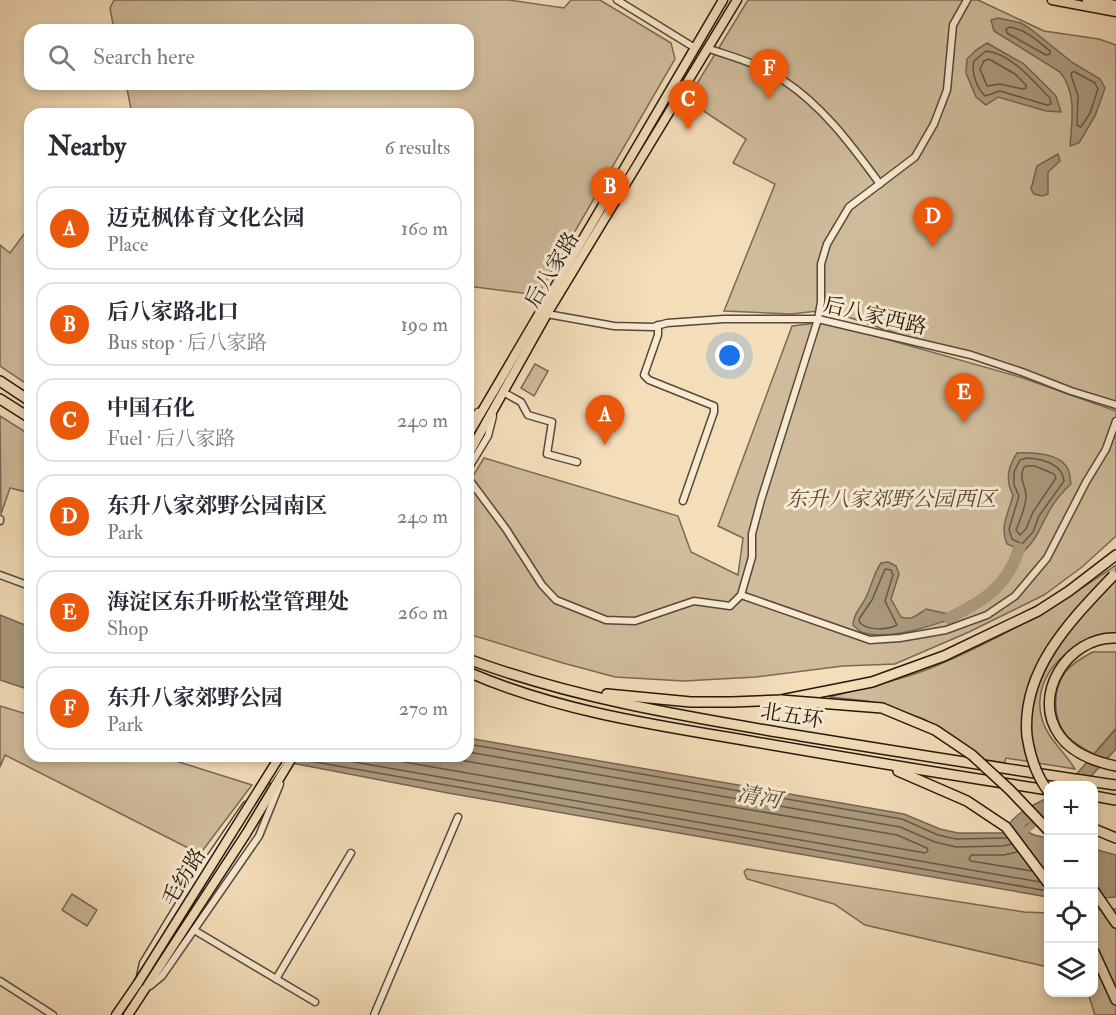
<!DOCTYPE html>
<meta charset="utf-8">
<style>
:root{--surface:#fff;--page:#f7f7f7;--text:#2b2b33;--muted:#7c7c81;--line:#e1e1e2;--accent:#ea580c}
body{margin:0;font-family:"IM FELL Double Pica","Noto Serif SC",serif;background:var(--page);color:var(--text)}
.controls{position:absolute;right:18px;bottom:18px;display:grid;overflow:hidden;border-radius:12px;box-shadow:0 3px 9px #0003}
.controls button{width:54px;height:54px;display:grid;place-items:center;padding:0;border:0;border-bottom:2px solid var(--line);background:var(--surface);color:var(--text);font:30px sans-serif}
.you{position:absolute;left:730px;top:356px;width:21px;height:21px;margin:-15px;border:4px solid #fff;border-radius:50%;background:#1a73e8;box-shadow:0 0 0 9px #1a73e833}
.badge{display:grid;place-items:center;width:39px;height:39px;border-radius:50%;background:var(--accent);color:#fff;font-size:20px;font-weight:700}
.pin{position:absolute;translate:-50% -50px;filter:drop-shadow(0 2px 3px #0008)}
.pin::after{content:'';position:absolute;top:32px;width:21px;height:18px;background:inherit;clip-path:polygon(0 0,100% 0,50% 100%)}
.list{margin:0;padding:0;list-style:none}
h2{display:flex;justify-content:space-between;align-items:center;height:78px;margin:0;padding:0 24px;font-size:26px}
h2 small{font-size:20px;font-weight:400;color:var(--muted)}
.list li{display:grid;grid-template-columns:39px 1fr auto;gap:18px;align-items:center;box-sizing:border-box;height:84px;margin:0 12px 12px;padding:0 12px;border:2px solid var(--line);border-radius:18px}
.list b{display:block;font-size:22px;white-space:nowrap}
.list p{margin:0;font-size:20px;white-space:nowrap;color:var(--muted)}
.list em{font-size:20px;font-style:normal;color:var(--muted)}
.icon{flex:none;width:33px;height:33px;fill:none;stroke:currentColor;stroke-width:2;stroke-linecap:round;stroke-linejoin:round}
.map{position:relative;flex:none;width:1116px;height:1015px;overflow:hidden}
.search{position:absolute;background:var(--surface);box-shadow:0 3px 9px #0003;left:24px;top:24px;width:450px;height:66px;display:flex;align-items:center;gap:15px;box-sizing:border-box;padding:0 21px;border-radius:18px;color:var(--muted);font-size:22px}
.panel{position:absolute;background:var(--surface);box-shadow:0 3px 9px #0003;left:24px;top:108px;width:450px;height:654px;border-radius:18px}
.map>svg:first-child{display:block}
</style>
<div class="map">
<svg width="1116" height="1015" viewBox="0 0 1116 1015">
<rect width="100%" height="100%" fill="#f4deba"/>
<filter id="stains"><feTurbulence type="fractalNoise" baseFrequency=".00333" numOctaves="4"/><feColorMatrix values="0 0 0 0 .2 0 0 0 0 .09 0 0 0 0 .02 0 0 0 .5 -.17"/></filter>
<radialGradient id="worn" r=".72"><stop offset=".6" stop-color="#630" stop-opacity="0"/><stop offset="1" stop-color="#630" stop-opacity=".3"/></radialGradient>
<g fill="#d0bc9c" stroke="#786a54" stroke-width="1.5">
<path d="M114 0H509L564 8 571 0H600L671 43 675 59 538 295 468 286V114H132L126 84H468V30H114L110 8Z"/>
<path d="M748 0H978L1044 31 1099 39 1116 45V407L827 310 791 314 724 311 775 184 733 163 746 139 687 100Z"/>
<path d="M30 226V386L0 366V245L10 253Z"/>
<path d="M826 322 1020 377 1116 411V536L1082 567 1044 595 969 632 895 664 843 666 756 677 684 681 615 677 563 663 468 634V484L484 458 678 516 691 552 738 575 743 538 718 526 792 326Z"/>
<path d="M535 364 548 371 534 396 521 388Z"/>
<path d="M0 416 30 435V493L10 488 1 514Z"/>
<path d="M1116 565V633C1075 636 1029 674 1042 719 1047 738 1065 752 1075 769L1006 758 1004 763 984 760 924 719 868 701 829 697C862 688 899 681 931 668 994 642 1060 604 1116 565Z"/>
<path d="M1093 652H1116V728L1094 754C1084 749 1075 744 1067 736 1052 719 1052 689 1066 671 1073 663 1083 657 1093 652Z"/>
<path d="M0 706 30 715V756H160L252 785 200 854 5 755 0 767Z"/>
<path d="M747 869 1024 912 1048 913V967L865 925 834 904 747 879 744 872Z"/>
<path d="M72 894 97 910 87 926 62 910Z"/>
<path d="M1116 909V1015H1095L1088 993 1094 992V910Z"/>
</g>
<g fill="#ac9a7e" stroke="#746650" stroke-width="1.5">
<path d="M998 18 1021 23 1032 30 1073 63 1100 79 1105 88 1095 116 1079 143 1070 146C1072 120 1077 93 1060 72L994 31 991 20Z"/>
<path d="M987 43 1024 64 1056 96 1061 112 1046 111 998 97 986 105 976 97 966 73 967 59 976 50Z"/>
<path d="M1058 154 1060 161 1048 172V194L1042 196 1034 194 1031 189 1037 166Z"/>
<path d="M1017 453C1032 452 1060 453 1068 469 1070 473 1070 479 1071 484 1060 494 1051 506 1045 519 1038 532 1035 541 1024 551L1007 544C999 526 1009 513 1013 495 1005 480 1008 467 1017 453Z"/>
<path d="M888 562 896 566 899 574 891 599 901 617C912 621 917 615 926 609L948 614 949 618 945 621C923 628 888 640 864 633 860 632 856 628 853 625 853 613 863 606 867 595 872 584 874 573 881 563Z"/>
<path d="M0 615 30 627V690L0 680Z"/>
<path d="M1116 729V749L1083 785 1066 786Z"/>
<path d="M468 738 904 814 940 829 958 833H1003C1012 815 1030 806 1048 798V814L1026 825 1024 830 1034 835 1048 838V897L448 793 255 756H468Z"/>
<path d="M1094 849 1116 855V897L1094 899Z"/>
</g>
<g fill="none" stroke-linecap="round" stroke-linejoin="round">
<g stroke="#665844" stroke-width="1.5">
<path d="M1010 27C1026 30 1037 40 1050 51V54L1046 55 1007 33 1006 29Z"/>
<path d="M986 51C1012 54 1033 81 1050 98L1051 104 1047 105 1000 91 985 96C977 88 971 73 974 61Z"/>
<path d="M989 59 1015 74 1026 85V88L1023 89 1000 84 987 86 980 69 984 61Z"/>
<path d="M1072 72H1075L1095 83 1098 89 1090 113 1081 127 1077 125 1078 96 1071 75Z"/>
<path d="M1027 458C1043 459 1062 463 1064 481L1039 516 1033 532 1022 544 1012 539 1009 529 1019 496 1014 485V472L1020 460Z"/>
<path d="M1027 466H1035L1054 474 1056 478 1033 512 1026 529 1020 535 1016 530C1020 520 1026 507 1026 496 1026 484 1018 481 1024 467Z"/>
<path d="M885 569 891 570 893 575 885 601 897 625C887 630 869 631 860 623L859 619 872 600Z"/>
<path d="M468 744 902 819 938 835 956 839 1007 838"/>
<path d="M468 752 900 827 935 842 956 847 1003 846 1011 844"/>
<path d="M320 756 1040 882"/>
<path d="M370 756 925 853 928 851 927 848 897 835 465 761 455 756"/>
<path d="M298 759 1048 891"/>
<path d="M1017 852 1004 855H971L969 859 971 861 1032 871"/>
</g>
<path stroke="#ac9a7e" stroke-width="7" d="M1020 835 1048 813"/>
<path stroke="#ac9a7e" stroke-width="12" d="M949 618C982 602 1008 586 1019 549"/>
<g stroke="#564937" stroke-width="9">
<g id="minor">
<path d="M617 0 695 48"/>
<path d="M707 48C732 57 761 64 783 80 823 106 852 146 880 184"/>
<path d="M547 314 614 326 653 327 667 323 724 319H818L971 355 1022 372 1071 391 1116 405"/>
<path d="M658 325V335L644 375 649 380 714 406V412L683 501"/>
<path d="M503 392 521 402 528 415 552 422 547 454 577 462"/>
<path d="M468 424 478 412"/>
<path d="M468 469 488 436 493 416"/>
<path d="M468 478 506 529 542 585 556 600 606 620 635 621 694 601 730 606 741 595 752 557V534L761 500 818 319 821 302V264L827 244 849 207 915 157 934 124 947 90 953 25 967 0"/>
<path d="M0 519V521"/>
<path d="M0 575 30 586"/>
<path d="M741 595 870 640 900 638 946 630 987 615 1015 596 1047 558 1086 482 1106 449 1116 421"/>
<path d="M269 780 285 756"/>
<path d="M194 930 315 1002"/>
<path d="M140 977 143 963 183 897 246 805"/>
<path d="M276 979 351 853"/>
<path d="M0 981 53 1015"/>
<path d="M150 986 162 976 259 836 280 784"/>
<path d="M374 1015 458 817"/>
</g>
</g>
<g stroke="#21170b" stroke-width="11">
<g id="major">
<path d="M1052 0 1116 12"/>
<path d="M1087 0 1116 5"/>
<path d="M468 435 723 0"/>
<path d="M468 455 547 314 737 0"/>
<path d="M116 1015 138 983"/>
<path d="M128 1015 246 834 293 756"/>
</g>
</g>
<g stroke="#21170b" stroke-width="12">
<g id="highway">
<path d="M0 381 30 401"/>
<path d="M0 399 30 418"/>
<path d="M1116 638C1068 636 1030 696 1060 736 1073 754 1096 762 1116 766"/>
<path d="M468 659C575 699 689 717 801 736 906 753 1011 770 1116 785"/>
<path d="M468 672C552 709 647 724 738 739 841 757 945 774 1048 790"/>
<path d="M607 694 691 702H732L781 700 872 682 944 656 1038 611 1069 591 1116 555"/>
<path d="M898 771 967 801 1006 827 1048 883"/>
<path d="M1094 796 1116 800"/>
<path d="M1094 829 1116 838"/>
<path d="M1094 891 1116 923"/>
<path d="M1094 952 1116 1000"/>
</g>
</g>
<use href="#minor" stroke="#f8ead2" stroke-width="6"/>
<use href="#major" stroke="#f4deba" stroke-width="8"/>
<use href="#highway" stroke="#f4deba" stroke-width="9"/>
<g stroke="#21170b" stroke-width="11" stroke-linecap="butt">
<path id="major-bridge" d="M138 983 280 756"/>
</g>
<g stroke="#21170b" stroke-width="12" stroke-linecap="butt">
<g id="highway-bridge">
<path d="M781 700 882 708 935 730 972 755 1010 790 1048 830"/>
<path d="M1048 791C1036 775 1030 756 1027 736 1021 670 1071 620 1113 576"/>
</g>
</g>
<use href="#major-bridge" stroke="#f4deba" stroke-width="8"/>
<use href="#highway-bridge" stroke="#f4deba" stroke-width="9"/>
</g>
<g text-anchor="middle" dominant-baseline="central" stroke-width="6" stroke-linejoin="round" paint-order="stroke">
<g font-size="21" fill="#21170b" stroke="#f8ead2">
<text transform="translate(552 270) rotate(-59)">后八家路</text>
<text transform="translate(875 316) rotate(13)">后八家西路</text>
<text transform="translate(792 716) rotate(9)">北五环</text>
<text transform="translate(184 877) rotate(-58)">毛纺路</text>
</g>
<g font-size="21" font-style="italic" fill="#564936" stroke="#f8ead2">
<text x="891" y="499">东升八家郊野公园西区</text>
</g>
<g font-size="22" font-style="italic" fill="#594b39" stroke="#f8ead2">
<text transform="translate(759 797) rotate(11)">清河</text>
</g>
</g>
<rect width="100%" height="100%" filter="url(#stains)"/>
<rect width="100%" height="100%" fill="url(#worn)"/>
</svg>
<div class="controls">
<button>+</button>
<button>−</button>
<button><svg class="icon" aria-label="locate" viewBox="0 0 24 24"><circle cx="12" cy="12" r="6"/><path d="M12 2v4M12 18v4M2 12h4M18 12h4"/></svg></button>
<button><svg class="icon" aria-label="layers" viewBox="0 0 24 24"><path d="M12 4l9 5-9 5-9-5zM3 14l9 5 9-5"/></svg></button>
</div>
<div class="you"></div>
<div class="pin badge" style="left:605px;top:445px">A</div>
<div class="pin badge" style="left:610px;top:217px">B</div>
<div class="pin badge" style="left:688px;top:130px">C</div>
<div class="pin badge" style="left:933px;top:247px">D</div>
<div class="pin badge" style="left:964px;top:423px">E</div>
<div class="pin badge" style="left:769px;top:99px">F</div>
<div class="search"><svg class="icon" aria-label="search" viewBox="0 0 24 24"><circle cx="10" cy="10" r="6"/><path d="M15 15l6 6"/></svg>Search here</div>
<section class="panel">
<h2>Nearby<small>6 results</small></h2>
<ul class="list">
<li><span class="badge">A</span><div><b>迈克枫体育文化公园</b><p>Place</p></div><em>160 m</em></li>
<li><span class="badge">B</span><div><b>后八家路北口</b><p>Bus stop · 后八家路</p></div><em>190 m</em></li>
<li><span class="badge">C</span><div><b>中国石化</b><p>Fuel · 后八家路</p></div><em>240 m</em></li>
<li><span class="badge">D</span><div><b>东升八家郊野公园南区</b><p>Park</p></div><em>240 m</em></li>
<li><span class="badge">E</span><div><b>海淀区东升听松堂管理处</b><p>Shop</p></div><em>260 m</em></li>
<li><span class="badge">F</span><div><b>东升八家郊野公园</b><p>Park</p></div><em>270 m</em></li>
</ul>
</section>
</div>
